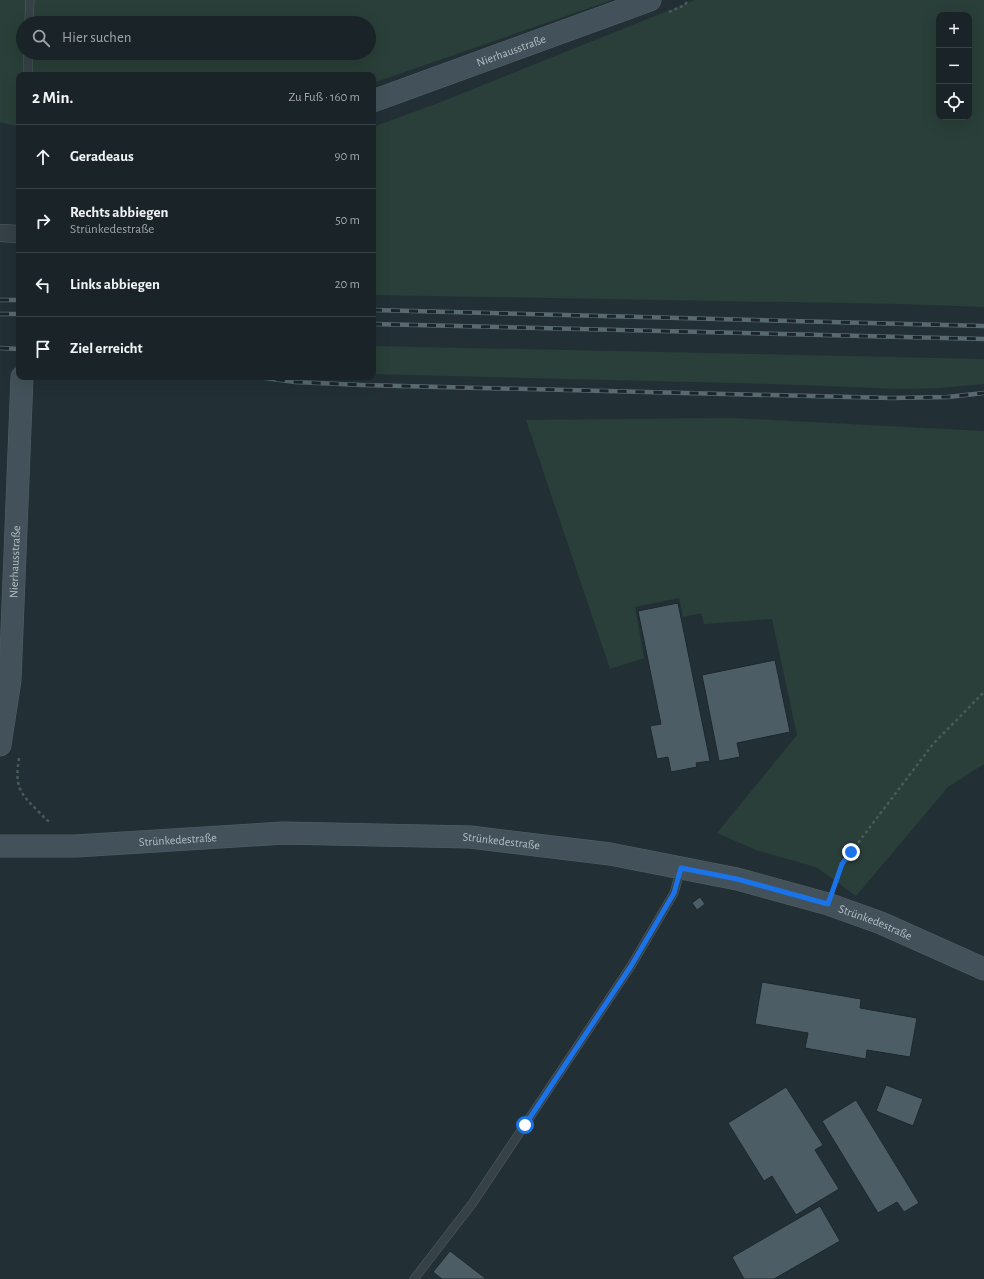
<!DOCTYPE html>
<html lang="de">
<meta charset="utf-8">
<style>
:root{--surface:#1a2428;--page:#273034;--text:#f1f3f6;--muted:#9fa4a8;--line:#384145}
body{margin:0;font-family:"Alegreya Sans",sans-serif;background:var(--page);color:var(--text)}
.controls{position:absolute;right:12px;top:12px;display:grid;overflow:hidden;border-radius:8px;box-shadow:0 4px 16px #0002}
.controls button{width:36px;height:36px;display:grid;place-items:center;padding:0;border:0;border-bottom:1px solid var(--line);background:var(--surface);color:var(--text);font:20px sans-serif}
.stop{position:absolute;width:12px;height:12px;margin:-9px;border:3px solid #1a73e8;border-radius:50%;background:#fff}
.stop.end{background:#1a73e8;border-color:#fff;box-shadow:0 1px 4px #0008}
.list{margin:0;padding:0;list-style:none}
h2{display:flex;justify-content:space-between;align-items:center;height:52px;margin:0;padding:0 16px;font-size:17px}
h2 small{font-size:13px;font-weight:400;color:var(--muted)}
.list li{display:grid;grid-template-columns:26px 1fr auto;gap:12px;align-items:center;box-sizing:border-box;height:64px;padding:0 16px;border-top:1px solid var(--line)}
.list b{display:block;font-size:15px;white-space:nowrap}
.list p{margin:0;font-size:13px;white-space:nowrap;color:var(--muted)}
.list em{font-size:13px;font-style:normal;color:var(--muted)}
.icon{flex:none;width:22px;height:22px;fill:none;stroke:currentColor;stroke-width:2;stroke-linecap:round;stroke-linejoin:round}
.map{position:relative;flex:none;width:984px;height:1279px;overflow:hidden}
.search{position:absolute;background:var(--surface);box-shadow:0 4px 16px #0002;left:16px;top:16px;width:360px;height:44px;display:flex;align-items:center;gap:10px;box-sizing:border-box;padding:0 14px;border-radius:22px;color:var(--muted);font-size:15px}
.panel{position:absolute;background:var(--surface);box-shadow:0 4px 16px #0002;left:16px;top:72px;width:360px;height:308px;border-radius:8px}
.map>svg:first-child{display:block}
</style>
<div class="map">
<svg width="984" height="1279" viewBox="0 0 984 1279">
<rect width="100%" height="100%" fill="#223036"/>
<g fill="#2a3f39" fill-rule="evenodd">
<path d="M0 0H612L373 83V75H19V127L0 122ZM23 23H369V53H23Z"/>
<path d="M695 0H984V307L903 304 373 295V127L441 102ZM939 15H969V117H939Z"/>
<path d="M373 346 984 359V384L940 388 902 389 772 384 373 374Z"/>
<path d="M732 418 984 431V764L948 787 856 896 816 867 756 850 717 833 797 735 772 619 704 624 701 613 683 617 679 598 635 607 644 658 610 669 526 420Z"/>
</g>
<g fill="#4d5d65" stroke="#1d282e">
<path d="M678 603 710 761 696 763 697 767 671 772 668 757 657 759 650 726 661 724 638 611Z"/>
<path d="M775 660 790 732 737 743 740 757 719 761 702 675Z"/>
<path d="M700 897 705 904 697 910 692 903Z"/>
<path d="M762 982 861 999 860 1008 917 1018 910 1057 867 1050 866 1059 805 1048 808 1033 755 1024Z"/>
<path d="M886 1085 923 1099 913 1126 876 1111Z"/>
<path d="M786 1087 823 1145 815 1150 839 1189 796 1215 772 1176 764 1181 728 1123Z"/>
<path d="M856 1100 919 1203 904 1212 897 1202 878 1213 822 1121Z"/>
<path d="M820 1206 840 1241 774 1279H744L732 1257Z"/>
<path d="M450 1251 485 1278V1279H442L433 1272Z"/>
</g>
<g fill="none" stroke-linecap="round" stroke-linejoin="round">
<g stroke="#535f65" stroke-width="9">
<g id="lane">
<path d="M29 23 30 0"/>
<path d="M28 75V53"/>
<path d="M414 1279 472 1204 631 966 674 893 681 869"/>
</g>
</g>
<g stroke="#535f65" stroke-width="18">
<path id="street" d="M0 233 19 234"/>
</g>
<g stroke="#535f65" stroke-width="23">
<g id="secondary">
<path id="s1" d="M373 101 650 0"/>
<path id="s2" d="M0 745 10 680 22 377"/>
<path id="s3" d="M0 846H76L284 833 470 837 610 854 737 879 828 904 881 923 984 969"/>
</g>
</g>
<g stroke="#485b58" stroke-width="2.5" stroke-dasharray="3 3" stroke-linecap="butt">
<path d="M669 12 685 5 688 0"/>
<path d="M19 758C15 784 18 792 37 810 42 815 46 820 51 823"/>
<path d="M835 884 842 864 933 744 984 692"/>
</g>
<use href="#lane" stroke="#354147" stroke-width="8"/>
<use href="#street" stroke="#354147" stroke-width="17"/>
<use href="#secondary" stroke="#43525a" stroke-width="22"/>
<g stroke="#596970" stroke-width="4.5">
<g id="rail">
<path d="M0 300H19"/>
<path d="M373 310 984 326"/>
<path d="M0 314H19"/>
<path d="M373 324 984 339"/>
<path d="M0 348 19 349"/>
<path d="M258 377 295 382 362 385 891 398 948 397 984 393"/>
</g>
</g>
<use href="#rail" stroke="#1b262c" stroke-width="3" stroke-dasharray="9" stroke-linecap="butt"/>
</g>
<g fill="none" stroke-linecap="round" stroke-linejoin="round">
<path stroke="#1a73e8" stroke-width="5" d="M525 1125 631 966 674 893 681 868 737 879 828 904 842 864 851 852"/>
</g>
<g text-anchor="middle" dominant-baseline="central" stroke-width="3" stroke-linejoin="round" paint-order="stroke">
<g font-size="12" fill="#b0bdc4" stroke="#1b262c">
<text stroke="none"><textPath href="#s1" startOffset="147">Nierhausstraße</textPath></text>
<text stroke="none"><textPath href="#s2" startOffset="184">Nierhausstraße</textPath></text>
<text stroke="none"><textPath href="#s3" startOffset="178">Strünkedestraße</textPath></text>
<text stroke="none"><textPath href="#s3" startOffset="502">Strünkedestraße</textPath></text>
<text stroke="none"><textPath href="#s3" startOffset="886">Strünkedestraße</textPath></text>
</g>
</g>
</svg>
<div class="controls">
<button>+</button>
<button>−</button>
<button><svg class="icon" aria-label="locate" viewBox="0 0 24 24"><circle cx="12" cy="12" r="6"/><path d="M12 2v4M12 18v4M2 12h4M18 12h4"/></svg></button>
</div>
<div class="stop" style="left:525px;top:1125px"></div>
<div class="stop end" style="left:851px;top:852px"></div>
<div class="search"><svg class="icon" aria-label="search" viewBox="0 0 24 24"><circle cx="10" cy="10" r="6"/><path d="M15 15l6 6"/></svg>Hier suchen</div>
<section class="panel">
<h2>2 Min.<small>Zu Fuß · 160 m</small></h2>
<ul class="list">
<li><svg class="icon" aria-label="ahead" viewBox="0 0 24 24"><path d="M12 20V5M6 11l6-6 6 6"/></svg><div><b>Geradeaus</b></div><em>90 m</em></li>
<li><svg class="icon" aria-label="right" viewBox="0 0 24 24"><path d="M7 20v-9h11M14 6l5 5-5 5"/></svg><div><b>Rechts abbiegen</b><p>Strünkedestraße</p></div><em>50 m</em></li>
<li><svg class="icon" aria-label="left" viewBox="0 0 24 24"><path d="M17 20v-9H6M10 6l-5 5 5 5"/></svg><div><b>Links abbiegen</b></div><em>20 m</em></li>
<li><svg class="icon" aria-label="arrive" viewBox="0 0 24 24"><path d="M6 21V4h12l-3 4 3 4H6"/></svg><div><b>Ziel erreicht</b></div></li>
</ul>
</section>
</div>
